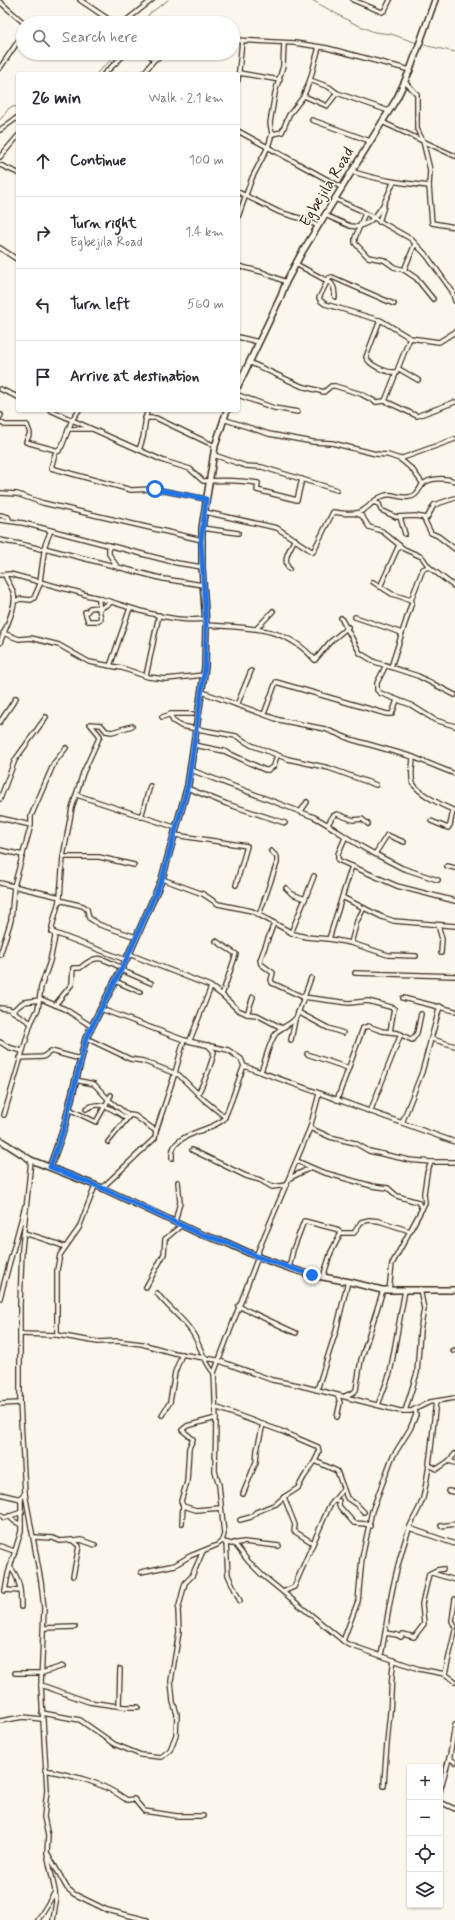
<!DOCTYPE html>
<meta charset="utf-8">
<style>
:root{--surface:#fff;--page:#f2f2f3;--text:#2b2b33;--muted:#7c7c81;--line:#e1e1e2}
body{margin:0;font-family:Mynerve,sans-serif;background:var(--page);color:var(--text)}
.controls{position:absolute;right:12px;bottom:12px;display:grid;overflow:hidden;border-radius:4px;box-shadow:0 1px 3px #0004}
.controls button{width:36px;height:36px;display:grid;place-items:center;padding:0;border:0;border-bottom:1px solid var(--line);background:var(--surface);color:var(--text);font:20px sans-serif}
.stop{position:absolute;width:12px;height:12px;margin:-9px;border:3px solid #1a73e8;border-radius:50%;background:#fff}
.stop.end{background:#1a73e8;border-color:#fff;box-shadow:0 1px 4px #0008}
.list{margin:0;padding:0;list-style:none}
h2{display:flex;justify-content:space-between;align-items:center;height:52px;margin:0;padding:0 16px;font-size:17px}
h2 small{font-size:13px;font-weight:400;color:var(--muted)}
.list li{display:grid;grid-template-columns:26px 1fr auto;gap:12px;align-items:center;box-sizing:border-box;height:72px;padding:0 16px;border-top:1px solid var(--line)}
.list b{display:block;font-size:15px;white-space:nowrap}
.list p{margin:0;font-size:13px;white-space:nowrap;color:var(--muted)}
.list em{font-size:13px;font-style:normal;color:var(--muted)}
.icon{flex:none;width:22px;height:22px;fill:none;stroke:currentColor;stroke-width:2;stroke-linecap:round;stroke-linejoin:round}
.map{position:relative;flex:none;width:455px;height:1920px;overflow:hidden}
.search{position:absolute;background:var(--surface);box-shadow:0 1px 3px #0004;left:16px;top:16px;width:224px;height:44px;display:flex;align-items:center;gap:10px;box-sizing:border-box;padding:0 14px;border-radius:22px;color:var(--muted);font-size:15px}
.panel{position:absolute;background:var(--surface);box-shadow:0 1px 3px #0004;left:16px;top:72px;width:224px;height:340px;border-radius:4px}
.map>svg:first-child{display:block}
</style>
<div class="map">
<svg width="455" height="1920" viewBox="0 0 455 1920">
<rect width="100%" height="100%" fill="#fbf7ec"/>
<filter id="ink" filterUnits="userSpaceOnUse"><feTurbulence type="fractalNoise" baseFrequency=".025" numOctaves="2"/><feDisplacementMap in="SourceGraphic" scale="8" xChannelSelector="R" yChannelSelector="G"/><feConvolveMatrix kernelMatrix="1 2 1 2 8 2 1 2 1" color-interpolation-filters="sRGB"/></filter>
<g filter="url(#ink)">
<g fill="none" stroke-linecap="round" stroke-linejoin="round">
<g stroke="#85796d" stroke-width="1">
<path d="M312 0 353 23 374 32 391 34 417 43"/>
<path d="M144 23 149 14 168 0"/>
<path d="M423 45 455 52"/>
<path d="M96 74 118 53"/>
<path d="M0 120 9 108 18 106"/>
</g>
<g stroke="#3b2a1e" stroke-width="6">
<g id="street">
<path d="M80 0 114 23"/>
<path d="M353 0 382 12 385 10 390 0"/>
<path d="M0 2 24 23"/>
<path d="M123 23 152 0"/>
<path d="M233 40 295 43 327 48 410 70"/>
<path d="M148 53 154 60"/>
<path d="M0 68 23 34"/>
<path d="M239 73 280 80"/>
<path d="M104 74 126 53"/>
<path d="M143 74 154 60 165 53"/>
<path d="M238 80 242 41"/>
<path d="M310 80 329 87 337 93 389 111"/>
<path d="M405 82 417 94V129L423 141 430 170 429 186 432 223 455 227"/>
<path d="M304 96 327 106 337 93"/>
<path d="M312 120 370 141"/>
<path d="M382 122 455 156"/>
<path d="M0 130 18 117"/>
<path d="M238 131 341 187"/>
<path d="M272 134 282 132 289 115 303 97 310 80 319 47"/>
<path d="M0 157 18 136"/>
<path d="M0 165 18 173"/>
<path d="M351 171C377 180 402 183 429 186"/>
<path d="M238 192 279 212 306 220 318 226"/>
<path d="M335 199 360 210 411 239 427 256 452 291 455 301"/>
<path d="M365 213 355 238V243L368 257 384 260 394 267 404 270"/>
<path d="M325 215 350 226 359 227C362 224 367 224 370 221 382 211 387 197 393 183"/>
<path d="M238 217 252 178 268 147 272 134 270 123 275 93 283 66 284 43"/>
<path d="M379 222 384 206"/>
<path d="M415 244 404 270 416 278 433 299"/>
<path d="M0 248 18 260"/>
<path d="M296 264 331 283 334 288 335 297"/>
<path d="M238 266 262 272 286 282"/>
<path d="M394 304 332 277 329 278 319 298 321 301 325 304 382 321 410 338 439 342 455 332"/>
<path d="M380 320 366 357C369 365 386 373 396 372"/>
<path d="M238 337 259 342"/>
<path d="M249 362 301 386 324 392 331 386H335L361 394 376 402 385 401 417 416 455 402"/>
<path d="M399 369 418 380"/>
<path d="M0 389 18 397"/>
<path d="M238 395 274 408 298 412"/>
<path d="M385 401 410 338"/>
<path d="M50 410 72 420 79 410"/>
<path d="M0 417 1 415"/>
<path d="M145 418H156L215 446"/>
<path d="M223 419 269 434 313 442 332 443 376 454 388 455 400 459 412 469 423 484"/>
<path d="M0 422 5 425H27L30 433 26 442 59 451"/>
<path d="M68 429H91"/>
<path d="M139 450 143 438 147 410"/>
<path d="M214 455 246 466 262 467 337 490"/>
<path d="M400 459 455 439"/>
<path d="M0 493 17 494 43 503 202 540"/>
<path d="M206 499 155 489 131 490 51 468 55 454 62 446 72 420 164 461 190 469 203 481C221 480 241 480 258 483L257 490 297 500 302 479"/>
<path d="M373 502C391 488 394 499 409 497 417 496 418 491 422 485 429 477 446 478 455 481"/>
<path d="M205 512 277 528 313 552 333 512C351 514 359 517 373 502L379 504 381 510 396 517 415 516 427 518 434 505 455 498"/>
<path d="M357 514 362 516 369 527 382 531 404 549 422 557 429 567 455 587"/>
<path d="M0 515 8 517 10 521"/>
<path d="M400 517 405 534"/>
<path d="M424 519 431 533 438 536 455 549"/>
<path d="M0 520 23 523 177 563 202 567"/>
<path d="M202 528 238 533"/>
<path d="M0 540C13 543 26 544 40 549L44 548 164 579 203 585"/>
<path d="M109 545V554L118 568"/>
<path d="M289 569C282 559 290 549 295 539"/>
<path d="M0 575 10 574 81 593C89 597 95 596 102 599 135 609 170 623 205 619"/>
<path d="M40 581 45 545 51 530"/>
<path d="M373 582 392 594 411 600 412 602 391 667"/>
<path d="M380 587 399 545"/>
<path d="M99 598V607L90 608 87 612H85L88 621H97L101 619 99 609 112 602"/>
<path d="M411 600 423 569 429 567"/>
<path d="M15 601 21 599 31 600 34 598 41 582"/>
<path d="M355 617 402 633"/>
<path d="M341 618 360 653 375 662 418 676 455 695"/>
<path d="M206 625C247 628 285 625 315 660L330 642 348 627"/>
<path d="M257 628 273 611"/>
<path d="M3 633 19 639 31 638 59 645 89 662 122 668 148 677 166 679 204 675"/>
<path d="M0 643C4 631 17 606 14 595 13 587 7 583 5 575"/>
<path d="M386 665 377 683V690L380 693 411 705 435 720 455 726"/>
<path d="M110 666 130 608"/>
<path d="M146 676 159 615"/>
<path d="M202 692 279 720 325 729 350 739 413 757 455 774"/>
<path d="M237 705 251 671"/>
<path d="M170 714 173 721 181 726 236 736 251 745 288 759 329 768 376 785"/>
<path d="M264 714 276 682 387 714H392L397 700"/>
<path d="M162 717 172 714H193"/>
<path d="M0 722 16 698"/>
<path d="M194 745 224 751 265 770H268L274 766 277 755"/>
<path d="M413 757C413 765 410 775 413 783 417 793 445 807 455 811"/>
<path d="M191 770 314 817C336 828 353 844 375 854L387 835 404 842"/>
<path d="M187 788 227 804 285 823"/>
<path d="M77 795 177 828"/>
<path d="M0 799 15 760 46 717"/>
<path d="M301 811 307 802"/>
<path d="M141 817 150 786"/>
<path d="M0 818 31 825"/>
<path d="M431 821 448 828 450 825 453 811"/>
<path d="M328 824 333 816 337 814 353 820 362 819 368 824"/>
<path d="M175 835 247 846 236 885"/>
<path d="M345 838 338 854V860L397 886 455 901"/>
<path d="M0 850 23 855"/>
<path d="M375 854 402 868 438 880"/>
<path d="M63 857H99L134 865"/>
<path d="M447 866 455 868"/>
<path d="M162 879 203 894 218 904 252 911 294 934 306 937 329 939 342 897 382 917 394 921 455 926"/>
<path d="M0 883 60 897"/>
<path d="M286 888 292 894 305 899 291 933"/>
<path d="M342 897 352 866"/>
<path d="M305 899 314 876"/>
<path d="M59 900 83 906 87 909 89 918 100 925 136 937"/>
<path d="M259 915 277 863V857L271 851"/>
<path d="M274 923 260 960 261 964 273 973 271 980 272 983 303 997 349 1003 368 1001 394 1008 390 1032"/>
<path d="M438 925 442 939 441 953"/>
<path d="M52 932 126 960"/>
<path d="M329 939 351 943 388 955 416 956"/>
<path d="M216 941 236 954 222 995 238 1010 247 1014"/>
<path d="M351 943 357 921 364 908"/>
<path d="M129 954 210 986 222 995"/>
<path d="M0 955 11 920 14 886 31 825V816L54 763 66 748"/>
<path d="M121 970 151 983"/>
<path d="M355 973 455 976"/>
<path d="M115 981 140 992"/>
<path d="M253 997 247 1014 257 1015 282 1028"/>
<path d="M403 998 455 1011"/>
<path d="M41 999 65 1009 91 1026"/>
<path d="M55 1005 72 984 73 968H80C99 952 102 959 122 968"/>
<path d="M0 1008 9 1009 31 1023"/>
<path d="M101 1009 184 1040 228 1050 241 1059 244 1066 455 1142"/>
<path d="M12 1011 24 1002 40 1000"/>
<path d="M298 1012 328 1028 343 1033"/>
<path d="M86 1038 130 1059 143 1061 179 1075 203 1099 225 1117"/>
<path d="M432 1039 455 1046"/>
<path d="M190 1040 211 987"/>
<path d="M291 1040 295 1020"/>
<path d="M0 1042 8 1047 22 1051"/>
<path d="M307 1054 348 1068"/>
<path d="M20 1058 43 1057 51 1051 80 1059"/>
<path d="M261 1071C266 1060 269 1041 277 1032 283 1026 293 1024 297 1016L311 978"/>
<path d="M75 1080 94 1084 109 1100 129 1116"/>
<path d="M198 1094C205 1080 211 1067 214 1052L208 1045"/>
<path d="M337 1100 363 1028 368 1026 382 1031 398 1033 412 1040 417 1033 421 1014"/>
<path d="M69 1109 96 1122 111 1095"/>
<path d="M86 1109C101 1099 113 1110 126 1118"/>
<path d="M370 1112 401 1034"/>
<path d="M4 1115 31 1023 38 1009 41 987 50 961 55 937 52 927 60 897 63 857 72 808 83 773 100 736 90 724 101 725 106 731 112 732 132 726"/>
<path d="M402 1123 422 1072 440 1006"/>
<path d="M310 1128 330 1137 355 1143 369 1151 409 1160 431 1162"/>
<path d="M108 1142 130 1115 135 1116 156 1131"/>
<path d="M192 1150 246 1176 260 1180 272 1187 287 1185"/>
<path d="M172 1158C169 1133 209 1132 223 1120 228 1114 239 1077 244 1066"/>
<path d="M31 1160 22 1249 20 1305V1403L25 1493 41 1582 44 1608 41 1685 47 1790 44 1817 48 1836 47 1853 55 1891 56 1902 53 1920"/>
<path d="M297 1161 322 1172 372 1186 388 1188 397 1196 418 1202 422 1209"/>
<path d="M290 1178 310 1168"/>
<path d="M102 1188 155 1138 156 1131 175 1073 184 1040"/>
<path d="M175 1222 180 1202 178 1182"/>
<path d="M24 1233C38 1237 51 1241 65 1247"/>
<path d="M256 1256 310 1128 319 1094"/>
<path d="M289 1268 293 1250 304 1221 336 1229 341 1233H354L361 1222 369 1220 379 1221 410 1231 425 1203 424 1193 427 1173 431 1162H455"/>
<path d="M323 1277 331 1252 341 1233"/>
<path d="M146 1287 164 1254 165 1239 182 1225"/>
<path d="M389 1290 392 1264 410 1231"/>
<path d="M157 1293C167 1307 183 1318 192 1332 201 1346 203 1361 214 1373"/>
<path d="M0 1298 25 1206"/>
<path d="M238 1306 296 1333"/>
<path d="M20 1334 57 1335 98 1342 117 1341 142 1344 174 1353 217 1360 272 1380 298 1385 400 1411H411L430 1402 455 1398"/>
<path d="M57 1335V1270L60 1255 79 1228 95 1186"/>
<path d="M453 1351 455 1350"/>
<path d="M317 1390 336 1331 348 1281"/>
<path d="M345 1396 354 1392 356 1390 361 1360 383 1290"/>
<path d="M0 1404 20 1403"/>
<path d="M378 1405 390 1373 405 1290"/>
<path d="M215 1407 281 1431 318 1447 319 1452 315 1461 337 1471 347 1498 357 1505 364 1512"/>
<path d="M405 1411 417 1373 420 1331 424 1309 420 1289"/>
<path d="M162 1415 170 1402 175 1372 182 1354"/>
<path d="M337 1417 340 1403 338 1396"/>
<path d="M455 1454 449 1461 455 1463"/>
<path d="M429 1465 437 1469 449 1461"/>
<path d="M448 1491 455 1492"/>
<path d="M0 1494 21 1499"/>
<path d="M243 1494 256 1462 257 1450 263 1424"/>
<path d="M284 1497 298 1488 304 1477 315 1461"/>
<path d="M334 1501H339V1506L354 1523 366 1524 370 1526"/>
<path d="M183 1506 196 1510 221 1508"/>
<path d="M0 1514 4 1518 22 1512"/>
<path d="M9 1516 14 1521 21 1525"/>
<path d="M240 1520 251 1517 256 1512 276 1504 284 1497 295 1525 294 1531 313 1543"/>
<path d="M182 1523 183 1506 181 1501 187 1482 189 1448 193 1439 182 1430 187 1426 216 1418"/>
<path d="M441 1526 455 1524"/>
<path d="M409 1528 455 1544"/>
<path d="M33 1537 53 1538 60 1541 72 1540 79 1546 73 1576"/>
<path d="M75 1541 81 1540 95 1545"/>
<path d="M224 1542 231 1544 244 1542 279 1546"/>
<path d="M226 1543 228 1575 240 1601"/>
<path d="M234 1543 248 1561 262 1575 347 1644 419 1669 445 1674 455 1681"/>
<path d="M0 1546 14 1551"/>
<path d="M10 1567C20 1578 21 1592 21 1607"/>
<path d="M141 1572 175 1565 190 1556 217 1545 222 1541 224 1534 219 1485 215 1471 216 1420 214 1373 258 1257"/>
<path d="M432 1573 455 1580"/>
<path d="M5 1590 20 1591"/>
<path d="M5 1591 8 1574 21 1531V1497L25 1493"/>
<path d="M283 1592 294 1587 329 1507 343 1489"/>
<path d="M455 1599 452 1621 455 1627"/>
<path d="M44 1628 75 1627"/>
<path d="M385 1633C390 1597 397 1563 409 1529 413 1518 420 1509 423 1498 431 1465 432 1433 436 1401"/>
<path d="M343 1641 358 1601 362 1558 372 1511 392 1458 410 1429 416 1415 415 1409"/>
<path d="M381 1656 385 1633 397 1635 401 1637 403 1634 414 1637 424 1624 422 1604 429 1574 437 1570 443 1569"/>
<path d="M15 1673H42L63 1666"/>
<path d="M445 1674 455 1631"/>
<path d="M41 1685 89 1702 124 1707H138"/>
<path d="M119 1706 120 1669"/>
<path d="M42 1713 80 1720 114 1744 141 1755 161 1757 170 1750 176 1735 177 1714 173 1702 171 1681 179 1632 178 1610 185 1583 192 1576 203 1551"/>
<path d="M0 1721 23 1717 42 1719"/>
<path d="M449 1758 455 1762"/>
<path d="M45 1770C75 1776 102 1782 127 1800L134 1799 144 1811 177 1816H203"/>
<path d="M384 1786C385 1764 387 1743 389 1722 392 1701 390 1680 394 1660"/>
<path d="M440 1791 450 1755 455 1725"/>
<path d="M440 1802 455 1809"/>
<path d="M48 1854 67 1888 74 1894 107 1910 147 1920"/>
<path d="M38 1920 55 1892"/>
</g>
</g>
<g stroke="#3b2a1e" stroke-width="8">
<g id="secondary">
<path d="M238 386 281 296 286 282 301 254 397 98 410 70 435 0"/>
<path d="M0 1140 31 1160 102 1188 200 1234 225 1242 258 1257 289 1268 312 1275 350 1282 382 1290H455"/>
<path d="M50 1167 64 1128 86 1038 129 954 162 879 188 785 205 667 206 625 202 567V528L215 446 227 410"/>
</g>
</g>
<use href="#street" stroke="#fbf7ec" stroke-width="3.5"/>
<use href="#secondary" stroke="#fbf7ec" stroke-width="5"/>
</g>
</g>
<g fill="none" stroke-linecap="round" stroke-linejoin="round" filter="url(#ink)">
<path stroke="#1a73e8" stroke-width="5" d="M155 489 206 499 201 541 206 625 205 667 188 785 162 879 126 960 86 1038 64 1128 50 1167 102 1188 200 1234 226 1242 258 1257 312 1275"/>
</g>
<g text-anchor="middle" dominant-baseline="central" stroke-width="3" stroke-linejoin="round" paint-order="stroke">
<g font-size="16" fill="#3b2a1e" stroke="#fbf7ec">
<text transform="translate(327 187) rotate(-59)">Egbejila Road</text>
</g>
</g>
</svg>
<div class="controls">
<button>+</button>
<button>−</button>
<button><svg class="icon" aria-label="locate" viewBox="0 0 24 24"><circle cx="12" cy="12" r="6"/><path d="M12 2v4M12 18v4M2 12h4M18 12h4"/></svg></button>
<button><svg class="icon" aria-label="layers" viewBox="0 0 24 24"><path d="M12 4l9 5-9 5-9-5zM3 14l9 5 9-5"/></svg></button>
</div>
<div class="stop" style="left:155px;top:489px"></div>
<div class="stop end" style="left:312px;top:1275px"></div>
<div class="search"><svg class="icon" aria-label="search" viewBox="0 0 24 24"><circle cx="10" cy="10" r="6"/><path d="M15 15l6 6"/></svg>Search here</div>
<section class="panel">
<h2>26 min<small>Walk · 2.1 km</small></h2>
<ul class="list">
<li><svg class="icon" aria-label="ahead" viewBox="0 0 24 24"><path d="M12 20V5M6 11l6-6 6 6"/></svg><div><b>Continue</b></div><em>100 m</em></li>
<li><svg class="icon" aria-label="right" viewBox="0 0 24 24"><path d="M7 20v-9h11M14 6l5 5-5 5"/></svg><div><b>Turn right</b><p>Egbejila Road</p></div><em>1.4 km</em></li>
<li><svg class="icon" aria-label="left" viewBox="0 0 24 24"><path d="M17 20v-9H6M10 6l-5 5 5 5"/></svg><div><b>Turn left</b></div><em>560 m</em></li>
<li><svg class="icon" aria-label="arrive" viewBox="0 0 24 24"><path d="M6 21V4h12l-3 4 3 4H6"/></svg><div><b>Arrive at destination</b></div></li>
</ul>
</section>
</div>
